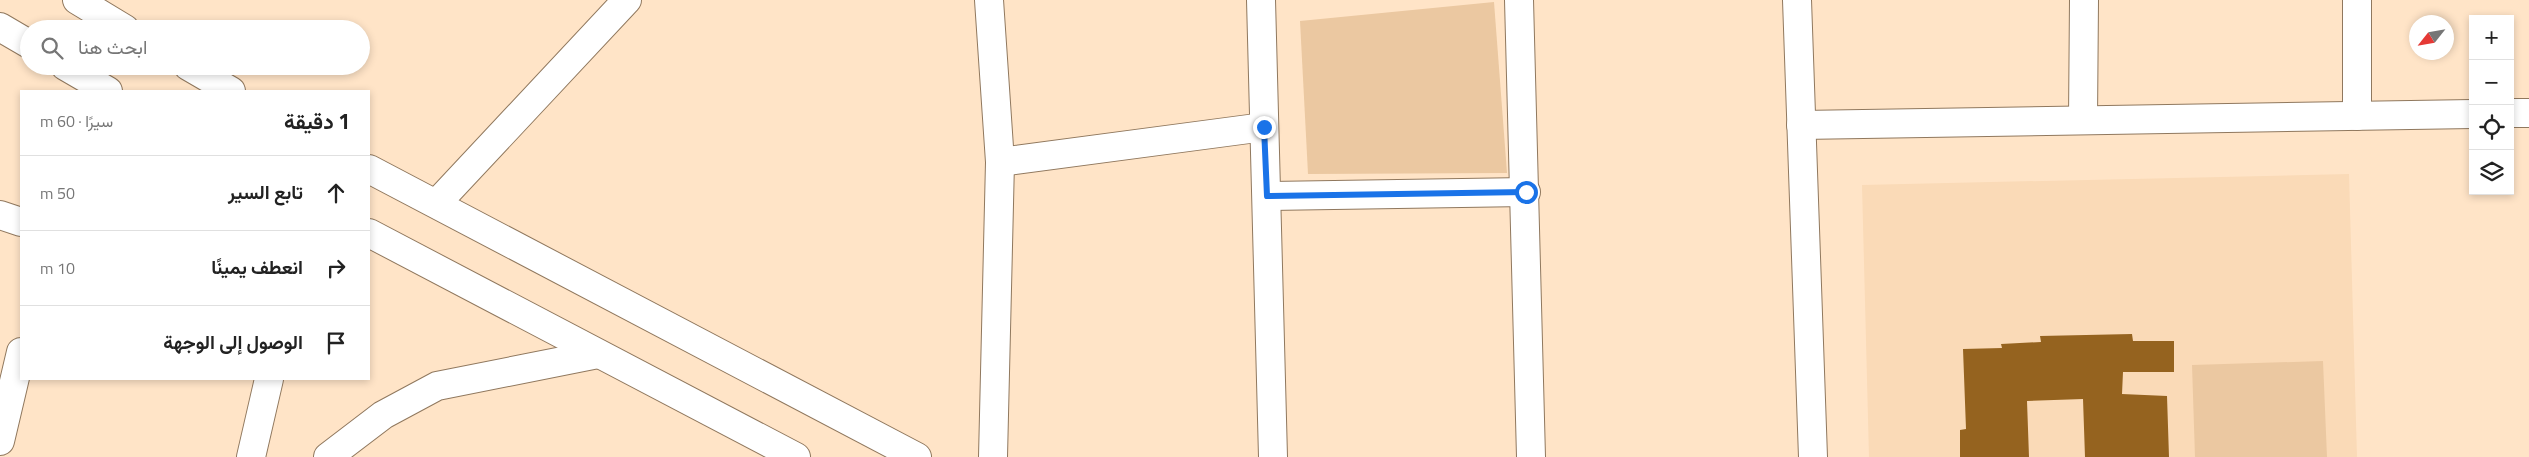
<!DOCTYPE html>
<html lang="ar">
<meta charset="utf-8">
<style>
:root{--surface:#fff;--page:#f2f2f2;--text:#222;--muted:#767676;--line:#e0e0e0}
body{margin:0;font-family:"Titillium Web",Vazirmatn,sans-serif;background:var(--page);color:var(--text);direction:rtl}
.controls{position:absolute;right:15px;top:15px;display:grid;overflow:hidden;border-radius:0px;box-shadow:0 2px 8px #0003}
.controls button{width:45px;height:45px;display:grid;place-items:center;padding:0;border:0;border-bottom:1px solid var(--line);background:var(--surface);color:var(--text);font:25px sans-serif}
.compass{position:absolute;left:2409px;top:15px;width:45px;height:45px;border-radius:50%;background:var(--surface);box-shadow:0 2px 8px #0003;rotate:239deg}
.stop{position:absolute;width:15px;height:15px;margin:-11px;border:4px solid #1a73e8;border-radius:50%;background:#fff}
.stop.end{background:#1a73e8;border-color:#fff;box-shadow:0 1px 5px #0008}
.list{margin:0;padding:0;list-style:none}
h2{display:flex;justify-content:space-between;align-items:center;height:65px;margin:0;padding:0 20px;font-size:21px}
h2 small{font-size:16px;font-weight:400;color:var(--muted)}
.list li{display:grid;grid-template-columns:32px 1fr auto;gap:15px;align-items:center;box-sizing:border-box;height:75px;padding:0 20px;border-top:1px solid var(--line)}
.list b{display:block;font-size:19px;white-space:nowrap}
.list em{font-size:16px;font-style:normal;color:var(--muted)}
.icon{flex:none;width:28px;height:28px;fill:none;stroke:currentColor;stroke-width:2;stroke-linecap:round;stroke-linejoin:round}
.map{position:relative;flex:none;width:2529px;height:457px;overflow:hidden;direction:ltr}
.search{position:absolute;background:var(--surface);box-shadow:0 2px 8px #0003;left:20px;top:20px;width:350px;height:55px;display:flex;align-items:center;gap:12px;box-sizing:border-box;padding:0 18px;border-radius:28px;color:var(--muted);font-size:19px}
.panel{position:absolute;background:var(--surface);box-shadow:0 2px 8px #0003;left:20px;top:90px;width:350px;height:290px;border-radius:0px;direction:rtl}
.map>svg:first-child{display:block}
</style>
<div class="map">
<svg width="2529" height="457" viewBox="0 0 2529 457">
<rect width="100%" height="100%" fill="#ffe4c7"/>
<path fill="#fadab7" d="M2349 174 2357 457H1869L1862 185Z"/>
<g fill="#ebc8a1">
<path d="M1494 2 1507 173 1308 174 1300 21Z"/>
<path d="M2323 361 2327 457H2195L2192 365Z"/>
</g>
<path fill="#95631f" d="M2132 334 2133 341H2174V372H2123L2122 394 2167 396 2169 457H2085L2083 399 2027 401 2029 457H1960V430L1966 429 1963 349 2002 348 2001 344 2041 342 2040 336Z"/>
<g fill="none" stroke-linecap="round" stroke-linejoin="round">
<g stroke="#90785e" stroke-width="30">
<g id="minor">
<path d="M77 0 125 29"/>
<path d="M989 0 1000 162 993 457"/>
<path d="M1261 0 1273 457"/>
<path d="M1519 0 1531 457"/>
<path d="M1797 0 1813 457"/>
<path d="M0 27 29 44"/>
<path d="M65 66 108 91"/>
<path d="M188 66 231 91"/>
<path d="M2510 113H2529"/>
<path d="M2357 116V0"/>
<path d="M2083 120 2084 0"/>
<path d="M1801 125 2473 114"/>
<path d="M1000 162 1264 127"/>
<path d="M369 169 917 457"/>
<path d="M1267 196 1526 192"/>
<path d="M437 203 627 0"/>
<path d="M0 215 21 222"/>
<path d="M369 233 796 457"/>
<path d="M0 441 21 352"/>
<path d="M251 457 269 379"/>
<path d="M328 457 383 415 437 386 598 354"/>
</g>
</g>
<use href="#minor" stroke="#fff" stroke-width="28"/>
</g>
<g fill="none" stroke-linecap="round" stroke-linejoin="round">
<path stroke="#1a73e8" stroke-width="6" d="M1264 127 1267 196 1526 192"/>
</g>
</svg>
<div class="controls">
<button>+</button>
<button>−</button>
<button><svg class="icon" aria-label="locate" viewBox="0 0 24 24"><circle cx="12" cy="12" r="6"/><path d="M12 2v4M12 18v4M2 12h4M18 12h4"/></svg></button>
<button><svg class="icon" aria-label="layers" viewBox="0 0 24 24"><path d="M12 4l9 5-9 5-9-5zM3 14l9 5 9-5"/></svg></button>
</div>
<svg class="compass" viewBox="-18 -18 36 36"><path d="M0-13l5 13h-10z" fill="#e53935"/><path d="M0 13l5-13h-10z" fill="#767676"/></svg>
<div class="stop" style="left:1526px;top:192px"></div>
<div class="stop end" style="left:1264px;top:127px"></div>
<div class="search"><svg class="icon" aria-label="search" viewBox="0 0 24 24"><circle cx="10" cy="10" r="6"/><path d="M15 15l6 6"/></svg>ابحث هنا</div>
<section class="panel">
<h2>1 دقيقة<small>سيرًا · 60 m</small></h2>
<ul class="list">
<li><svg class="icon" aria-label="ahead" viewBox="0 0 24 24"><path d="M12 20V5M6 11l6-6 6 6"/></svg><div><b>تابع السير</b></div><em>50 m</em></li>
<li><svg class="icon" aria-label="right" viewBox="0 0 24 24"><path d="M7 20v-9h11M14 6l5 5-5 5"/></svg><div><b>انعطف يمينًا</b></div><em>10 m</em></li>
<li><svg class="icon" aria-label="arrive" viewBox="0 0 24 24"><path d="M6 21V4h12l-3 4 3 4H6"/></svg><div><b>الوصول إلى الوجهة</b></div></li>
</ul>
</section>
</div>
